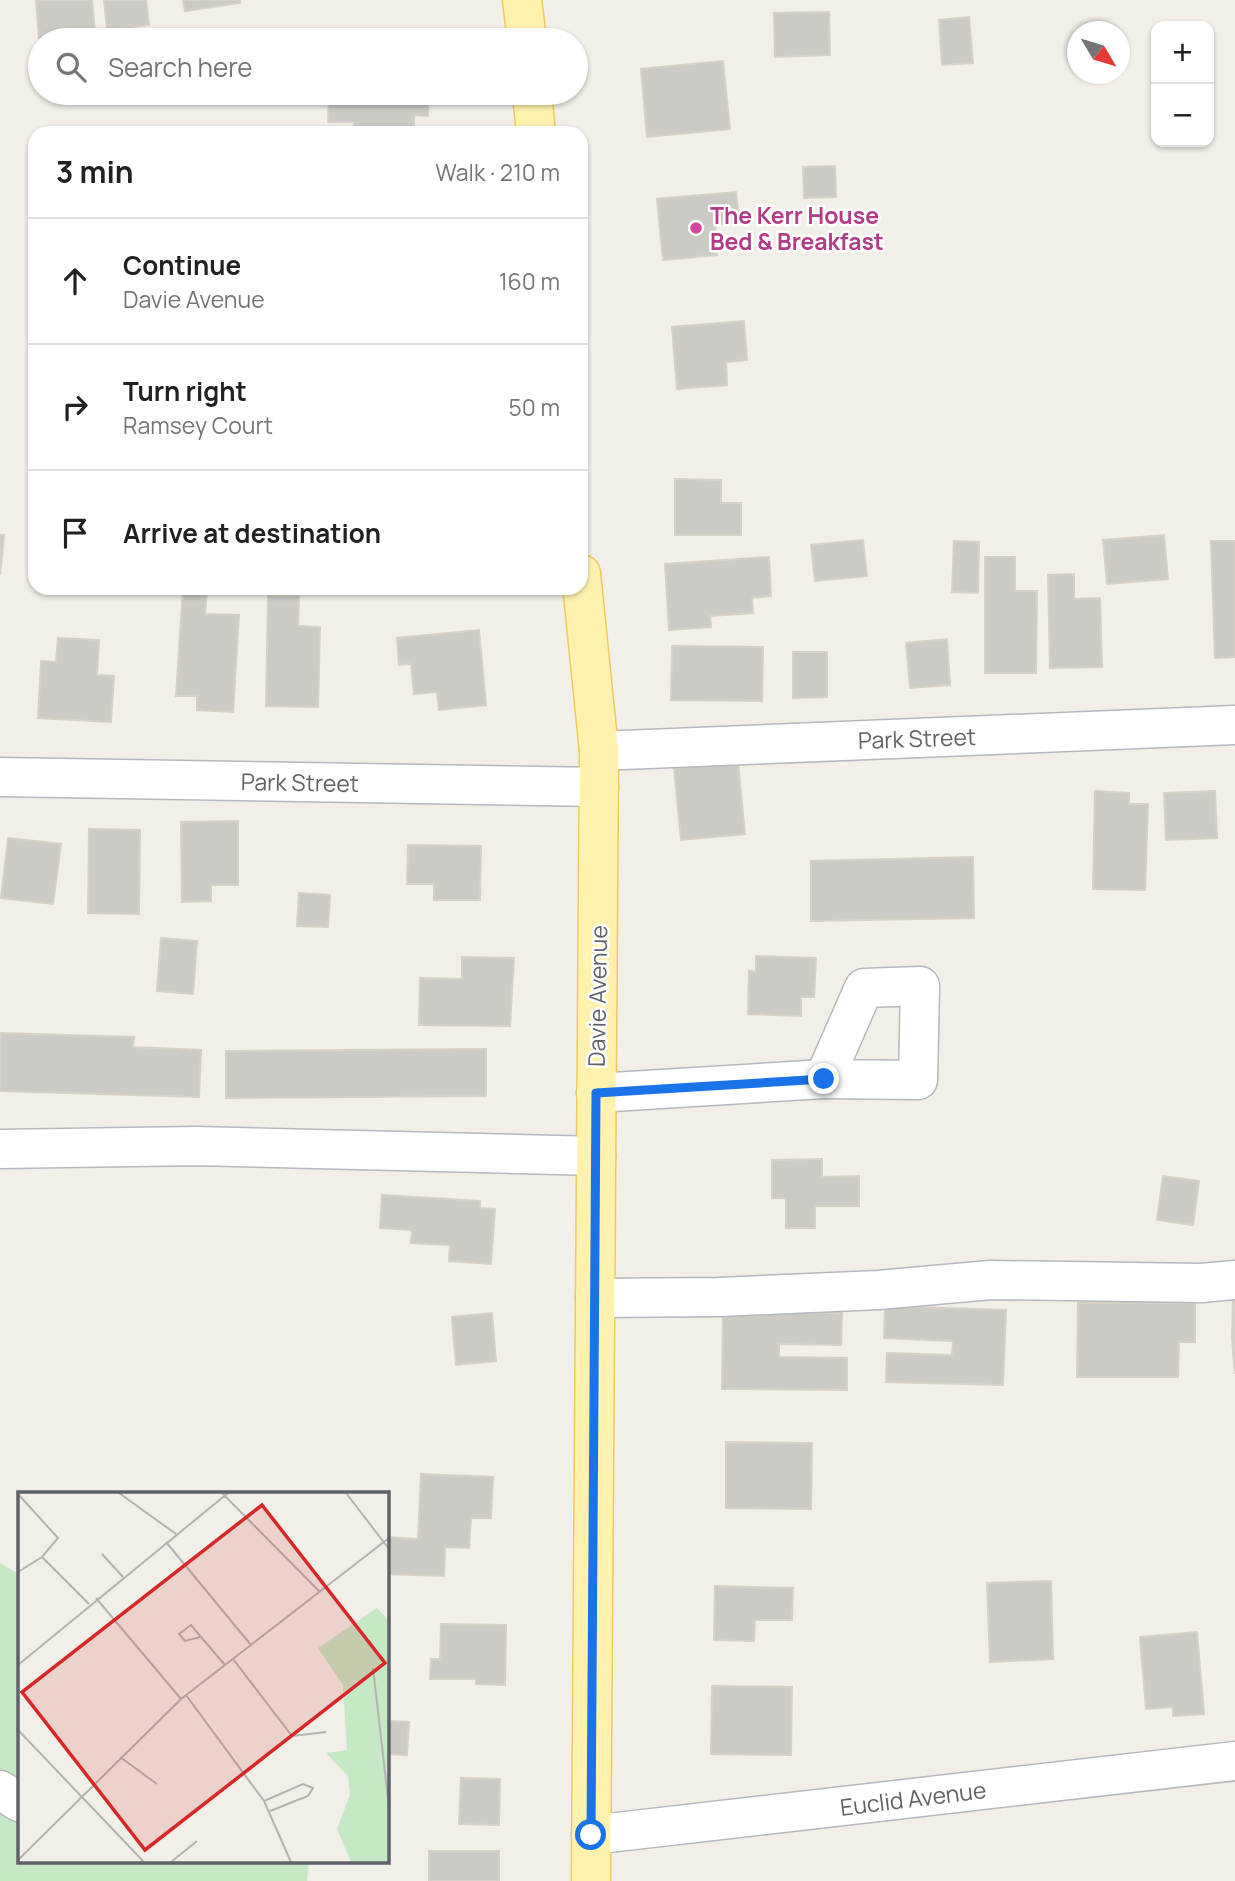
<!DOCTYPE html>
<meta charset="utf-8">
<style>
:root{--surface:#fff;--page:#f2f2f2;--text:#202124;--muted:#757577;--line:#e0e0e0}
body{margin:0;font-family:Manrope,sans-serif;background:var(--page);color:var(--text)}
.controls{position:absolute;right:21px;top:21px;display:grid;overflow:hidden;border-radius:14px;box-shadow:0 2px 5px #0004}
.controls button{width:63px;height:63px;display:grid;place-items:center;padding:0;border:0;border-bottom:2px solid var(--line);background:var(--surface);color:var(--text);font:35px sans-serif}
.compass{position:absolute;left:1067px;top:21px;width:63px;height:63px;border-radius:50%;background:var(--surface);box-shadow:0 2px 5px #0004;rotate:128deg}
.stop{position:absolute;width:21px;height:21px;margin:-16px;border:5px solid #1a73e8;border-radius:50%;background:#fff}
.stop.end{background:#1a73e8;border-color:#fff;box-shadow:0 2px 7px #0008}
.list{margin:0;padding:0;list-style:none}
h2{display:flex;justify-content:space-between;align-items:center;height:91px;margin:0;padding:0 28px;font-size:30px}
h2 small{font-size:23px;font-weight:400;color:var(--muted)}
.list li{display:grid;grid-template-columns:46px 1fr auto;gap:21px;align-items:center;box-sizing:border-box;height:126px;padding:0 28px;border-top:2px solid var(--line)}
.list b{display:block;font-size:26px;white-space:nowrap}
.list p{margin:0;font-size:23px;white-space:nowrap;color:var(--muted)}
.list em{font-size:23px;font-style:normal;color:var(--muted)}
.icon{flex:none;width:38px;height:38px;fill:none;stroke:currentColor;stroke-width:2;stroke-linecap:round;stroke-linejoin:round}
.map{position:relative;flex:none;width:1235px;height:1881px;overflow:hidden}
.search{position:absolute;background:var(--surface);box-shadow:0 2px 5px #0004;left:28px;top:28px;width:560px;height:77px;display:flex;align-items:center;gap:18px;box-sizing:border-box;padding:0 24px;border-radius:38px;color:var(--muted);font-size:26px}
.panel{position:absolute;background:var(--surface);box-shadow:0 2px 5px #0004;left:28px;top:126px;width:560px;height:469px;border-radius:21px}
.map>svg:first-child{display:block}
</style>
<div class="map">
<svg width="1235" height="1881" viewBox="0 0 1235 1881">
<rect width="100%" height="100%" fill="#f1efe8"/>
<path fill="#c5e8c5" d="M0 1563 19 1574V1862H309L307 1881H0Z"/>
<g fill="#cccac5" stroke="#d6d1c6" stroke-width="2">
<path d="M36 0H92L95 33 39 38Z"/>
<path d="M104 0H146L149 25 107 30Z"/>
<path d="M183 0H240V3L185 11Z"/>
<path d="M829 12 830 55 775 57 774 13Z"/>
<path d="M969 17 973 63 942 65 939 20Z"/>
<path d="M723 61 730 129 647 137 641 69Z"/>
<path d="M329 93H429L428 116 414 115V133L353 132 354 122H328Z"/>
<path d="M835 166 836 197 804 198 803 167Z"/>
<path d="M736 192 739 222 715 224 717 255 663 260 657 199Z"/>
<path d="M744 321 747 360 726 362 727 385 677 389 672 327Z"/>
<path d="M675 479 721 480V503H741V535H675Z"/>
<path d="M0 535H4L0 575Z"/>
<path d="M1164 535 1168 579 1107 584 1103 540Z"/>
<path d="M863 540 867 576 815 581 811 545Z"/>
<path d="M954 541 979 542 978 593 952 592Z"/>
<path d="M1211 541H1235V657L1215 658Z"/>
<path d="M769 557 771 596 752 598 753 613 710 616 711 627 669 630 665 564Z"/>
<path d="M985 557H1015V591H1037L1036 673H985Z"/>
<path d="M1074 574V599L1100 598 1102 667 1050 668 1048 575Z"/>
<path d="M183 588 207 589 205 614 239 615 233 712 197 710V696H176Z"/>
<path d="M268 596H299L298 626 320 627 318 707 266 706Z"/>
<path d="M479 630 486 705 439 710 437 692 414 694 411 664 399 665 397 638Z"/>
<path d="M58 638 99 640 97 675 114 676 111 722 38 718 41 661 56 662Z"/>
<path d="M947 639 950 685 910 688 906 643Z"/>
<path d="M672 646 763 647 762 701 671 700Z"/>
<path d="M793 652H827V697L793 698Z"/>
<path d="M738 762 745 834 681 840 674 768Z"/>
<path d="M1095 791 1129 793V804H1148L1145 890 1093 889Z"/>
<path d="M1215 791 1217 838 1166 840 1164 793Z"/>
<path d="M238 821V885H211V901L182 902 181 822Z"/>
<path d="M89 829 140 830 139 914 88 913Z"/>
<path d="M8 838 61 844 53 904 1 898Z"/>
<path d="M408 845 481 846 480 900H434V884H407Z"/>
<path d="M973 857 974 918 811 921V861Z"/>
<path d="M299 893 330 895 328 927 297 926Z"/>
<path d="M161 938 197 941 193 994 157 991Z"/>
<path d="M756 956 816 958 814 997H801V1016L748 1014 749 971 756 972Z"/>
<path d="M462 957 514 958 510 1026 419 1025 420 978 462 979Z"/>
<path d="M0 1033 134 1037 133 1047 201 1050 199 1097 0 1091Z"/>
<path d="M486 1049V1096L226 1098V1051Z"/>
<path d="M822 1159V1177L859 1176V1206H815V1228H786V1198H772V1160Z"/>
<path d="M1163 1176 1199 1181 1193 1225 1157 1220Z"/>
<path d="M382 1195 480 1201V1208L495 1209 491 1264 449 1261 450 1245 411 1243 412 1230 380 1228Z"/>
<path d="M1233 1298H1235V1374L1232 1338Z"/>
<path d="M1078 1303H1195V1342H1179L1178 1377H1077Z"/>
<path d="M885 1306 1006 1310 1003 1385 886 1382 887 1353 952 1355 953 1341 884 1338Z"/>
<path d="M723 1312 842 1313 841 1345 779 1344V1357L847 1358V1390L722 1389Z"/>
<path d="M492 1313 496 1361 456 1365 452 1317Z"/>
<path d="M726 1442 812 1443 811 1509 726 1508Z"/>
<path d="M421 1474 493 1477 491 1518H471L469 1548 445 1547 444 1576 387 1574V1537L418 1539Z"/>
<path d="M1051 1581 1053 1659 990 1662 987 1583Z"/>
<path d="M715 1586 793 1588 792 1620H755L754 1641 714 1640Z"/>
<path d="M441 1624 506 1625 505 1685 476 1684V1679H430L431 1659H440Z"/>
<path d="M1197 1632 1204 1714 1173 1716V1707L1146 1709 1140 1637Z"/>
<path d="M712 1686 792 1687 791 1755 711 1754Z"/>
<path d="M387 1721 409 1722 407 1755 387 1754Z"/>
<path d="M461 1778 500 1779 499 1825 459 1824Z"/>
<rect x="429" y="1851" width="70" height="30"/>
</g>
<g fill="none" stroke-linecap="round" stroke-linejoin="round">
<g stroke="#b5b8bc" stroke-width="41">
<g id="minor">
<path d="M599 751 1235 725"/>
<path d="M0 777 599 787"/>
<path d="M920 986 918 1080 824 1079 864 988Z"/>
<path d="M596 1093 824 1079"/>
<path d="M0 1149 196 1146 596 1156"/>
<path d="M595 1298 719 1297 878 1290 991 1280 1201 1283 1235 1280"/>
<path d="M0 1790 19 1802"/>
<path d="M591 1835 1235 1761"/>
</g>
</g>
<g stroke="#f2c960" stroke-width="41">
<g id="major">
<path d="M522 0 527 40"/>
<path d="M532 93 536 133"/>
<path d="M581 574 599 751 591 1881"/>
</g>
</g>
<use href="#minor" stroke="#fff" stroke-width="38"/>
<use href="#major" stroke="#fff2af" stroke-width="38"/>
</g>
<g fill="none" stroke-linecap="round" stroke-linejoin="round">
<path stroke="#1a73e8" stroke-width="9" d="M591 1835 596 1093 824 1079"/>
</g>
<circle fill="#d1479c" stroke="#fff" stroke-width="2.5" cx="696" cy="228" r="7"/>
<g text-anchor="middle" dominant-baseline="central" stroke-width="5" stroke-linejoin="round" paint-order="stroke">
<g font-size="23" font-weight="bold" fill="#b23c85" stroke="#fff" text-anchor="start">
<text x="710" y="215">The Kerr House<tspan x="710" dy="26">Bed &amp; Breakfast</tspan></text>
</g>
<g font-size="23" fill="#5f6368" stroke="#fff">
<text transform="translate(917 738) rotate(-2)">Park Street</text>
<text transform="translate(300 782) rotate(1)">Park Street</text>
<text transform="translate(597 996) rotate(-89)">Davie Avenue</text>
<text transform="translate(913 1798) rotate(-7)">Euclid Avenue</text>
</g>
</g>
<g transform="translate(18 1492)">
<rect width="371" height="371" fill="#f1efe8"/>
<path d="M359 116 371 129V370H333L319 337 332 303 330 284 308 261 329 258 325 193 300 156Z" fill="#c5e8c5"/>
<path fill="none" stroke="#b3b3b1" stroke-width="2" d="M101 1 158 42M204 1 302 100M328 1 371 57M0 2 40 46 24 65 0 80M148 50 233 153M84 62 105 85M24 65 71 112M78 106 163 207M173 133 183 145 167 149 161 142ZM183 145 207 173M215 167 274 244 308 240M0 173 210 1M355 176 371 315M168 203 246 309 273 370M0 238 126 370M102 265 139 292M246 309 285 292 295 296 290 304 252 319M0 368 163 207 371 46M153 370 179 349"/>
<path fill="#d62828" fill-opacity="0.15" stroke="#d62828" stroke-width="3.5" d="M244 13 367 171 127 358 4 200Z"/>
<rect width="371" height="371" fill="none" stroke="#5f6368" stroke-width="3.5"/>
</g>
</svg>
<div class="controls">
<button>+</button>
<button>−</button>
</div>
<svg class="compass" viewBox="-18 -18 36 36"><path d="M0-13l5 13h-10z" fill="#e53935"/><path d="M0 13l5-13h-10z" fill="#757577"/></svg>
<div class="stop" style="left:591px;top:1835px"></div>
<div class="stop end" style="left:824px;top:1079px"></div>
<div class="search"><svg class="icon" aria-label="search" viewBox="0 0 24 24"><circle cx="10" cy="10" r="6"/><path d="M15 15l6 6"/></svg>Search here</div>
<section class="panel">
<h2>3 min<small>Walk · 210 m</small></h2>
<ul class="list">
<li><svg class="icon" aria-label="ahead" viewBox="0 0 24 24"><path d="M12 20V5M6 11l6-6 6 6"/></svg><div><b>Continue</b><p>Davie Avenue</p></div><em>160 m</em></li>
<li><svg class="icon" aria-label="right" viewBox="0 0 24 24"><path d="M7 20v-9h11M14 6l5 5-5 5"/></svg><div><b>Turn right</b><p>Ramsey Court</p></div><em>50 m</em></li>
<li><svg class="icon" aria-label="arrive" viewBox="0 0 24 24"><path d="M6 21V4h12l-3 4 3 4H6"/></svg><div><b>Arrive at destination</b></div></li>
</ul>
</section>
</div>
